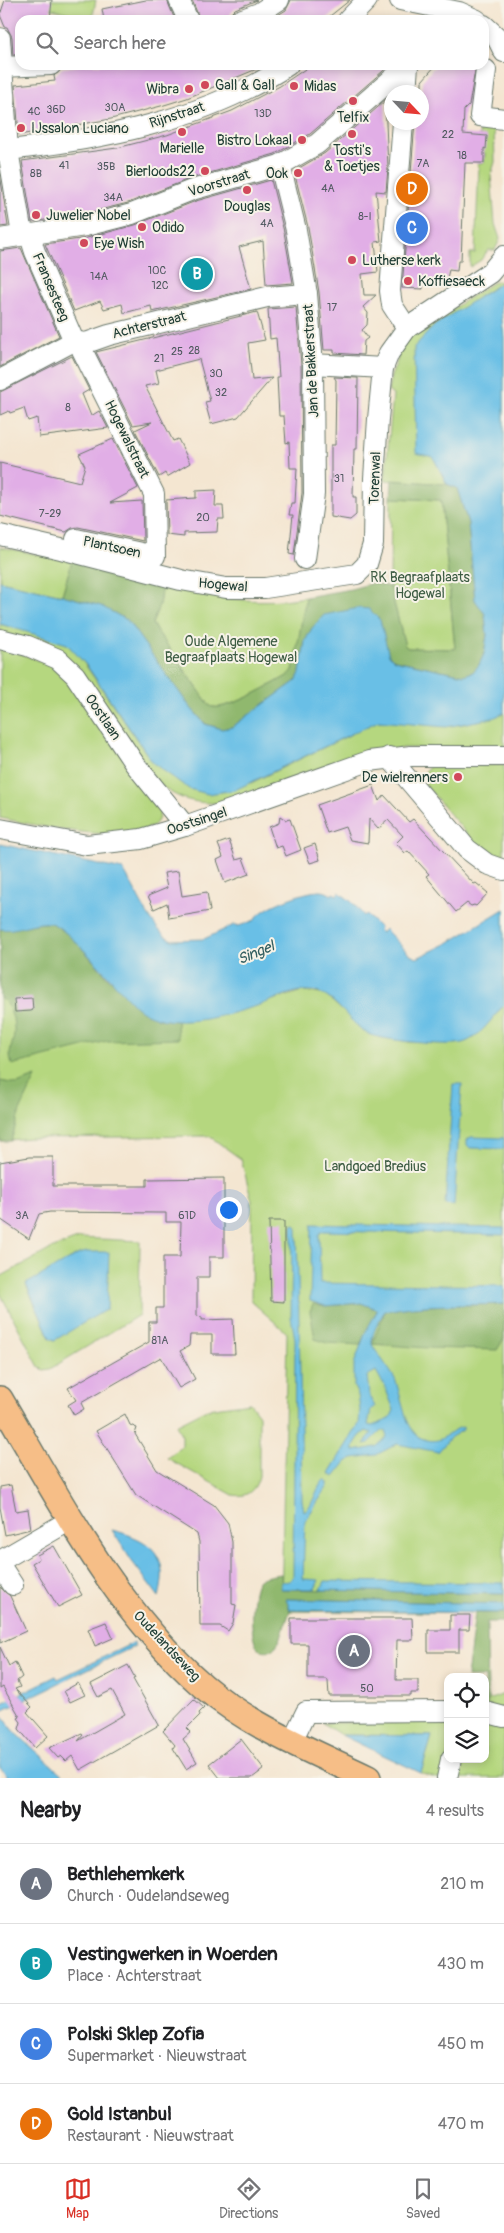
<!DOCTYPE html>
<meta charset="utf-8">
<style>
:root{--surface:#fff;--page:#f6f6f6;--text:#202124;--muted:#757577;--line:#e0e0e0;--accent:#d93025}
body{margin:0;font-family:Pangolin,sans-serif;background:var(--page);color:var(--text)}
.controls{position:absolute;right:15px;bottom:15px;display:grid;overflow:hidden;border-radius:10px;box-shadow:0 2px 8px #0003}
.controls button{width:45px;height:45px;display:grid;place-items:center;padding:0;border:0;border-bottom:1px solid var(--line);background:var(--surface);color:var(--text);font:25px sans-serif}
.compass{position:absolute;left:384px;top:85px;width:45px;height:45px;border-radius:50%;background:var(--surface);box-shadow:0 2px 8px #0003;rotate:116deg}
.you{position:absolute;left:228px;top:1209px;width:18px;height:18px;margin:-12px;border:4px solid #fff;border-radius:50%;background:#1a73e8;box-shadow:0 0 0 8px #1a73e833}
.badge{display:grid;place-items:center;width:32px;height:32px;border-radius:50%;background:var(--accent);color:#fff;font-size:16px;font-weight:700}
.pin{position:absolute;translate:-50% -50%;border:2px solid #fff;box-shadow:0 1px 5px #0006}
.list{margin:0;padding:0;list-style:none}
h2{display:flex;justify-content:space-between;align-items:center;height:65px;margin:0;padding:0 20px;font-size:21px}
h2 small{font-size:16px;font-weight:400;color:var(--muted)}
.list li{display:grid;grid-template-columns:32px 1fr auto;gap:15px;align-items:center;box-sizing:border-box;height:80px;padding:0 20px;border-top:1px solid var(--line)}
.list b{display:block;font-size:19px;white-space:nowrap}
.list p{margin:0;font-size:16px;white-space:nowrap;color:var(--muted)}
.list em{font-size:16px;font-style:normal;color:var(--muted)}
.icon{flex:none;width:28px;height:28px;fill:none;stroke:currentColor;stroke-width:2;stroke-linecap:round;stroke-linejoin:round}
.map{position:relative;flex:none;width:504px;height:1778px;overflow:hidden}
.search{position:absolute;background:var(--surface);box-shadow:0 2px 8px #0003;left:15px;right:15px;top:15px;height:55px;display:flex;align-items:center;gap:12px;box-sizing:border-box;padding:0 18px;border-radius:15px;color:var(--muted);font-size:19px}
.sheet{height:385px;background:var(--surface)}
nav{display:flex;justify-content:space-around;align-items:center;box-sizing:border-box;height:70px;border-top:1px solid var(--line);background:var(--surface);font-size:14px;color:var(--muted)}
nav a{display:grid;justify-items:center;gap:2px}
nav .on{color:var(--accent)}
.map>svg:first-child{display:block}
</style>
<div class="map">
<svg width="504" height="1778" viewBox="0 0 504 1778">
<rect width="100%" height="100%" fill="#f7f3e8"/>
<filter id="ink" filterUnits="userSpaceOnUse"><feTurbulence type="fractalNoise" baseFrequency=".02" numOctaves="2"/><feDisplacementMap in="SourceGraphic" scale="10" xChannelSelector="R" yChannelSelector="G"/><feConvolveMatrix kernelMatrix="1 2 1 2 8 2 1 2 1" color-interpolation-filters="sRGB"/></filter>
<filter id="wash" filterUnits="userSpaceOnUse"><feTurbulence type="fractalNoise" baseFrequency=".0096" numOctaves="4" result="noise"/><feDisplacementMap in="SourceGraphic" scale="20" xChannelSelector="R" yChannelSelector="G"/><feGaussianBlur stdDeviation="1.12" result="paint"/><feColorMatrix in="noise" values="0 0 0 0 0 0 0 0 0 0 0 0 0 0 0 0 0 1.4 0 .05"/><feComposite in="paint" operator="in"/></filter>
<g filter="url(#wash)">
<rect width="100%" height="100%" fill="#f4e6d1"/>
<g fill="#b5d77f" stroke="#6a8a5a" fill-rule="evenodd">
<path d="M50 0H96L92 20H68L69 13 48 8Z"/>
<path d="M483 127 494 128 495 162 491 175 495 224 500 239 495 250H488L481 260 470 267V253H475L479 167 477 163H484L485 153H478L480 130Z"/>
<path d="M498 281 501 283 478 297 433 457 447 484 385 480 393 395 388 391 391 376 398 359 395 356 409 337 492 283Z"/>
<path d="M391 498 441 500 455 649 408 648 405 646 390 587Z"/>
<path d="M0 547 72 561 62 595 0 581Z"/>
<path d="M162 585C214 597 252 606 306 597L294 670 289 675C274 683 223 714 210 706L152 624 159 605Z"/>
<path d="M0 624C24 630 56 633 75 650L153 763 251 783 378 721 464 724 504 713V748H403L233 802C203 805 179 803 156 781L80 672 0 632Z"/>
<path d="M0 646 59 668 160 808C160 815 159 823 151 827 119 844 35 825 0 818Z"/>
<path d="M504 765V864L477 846 427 787C421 777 423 774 430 766Z"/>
<path d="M0 929 158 1019 183 1020 208 1018 304 991 325 995 369 1034 409 1042H425L489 1022 504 1005V1613L281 1611 287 1333 251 1301 252 1201 241 1159 209 1136 29 1138 0 1141Z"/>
<path d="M80 1238 140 1241 139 1315 50 1369 44 1370 39 1367 0 1293V1277L51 1249ZM79 1254 55 1340 50 1338 26 1285Z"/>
<path d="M250 1403 259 1415V1476C256 1489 248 1498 233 1495L167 1458 182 1446V1436L176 1425 207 1409Z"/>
<path d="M504 1694V1778H435L421 1773 432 1736 341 1735 322 1723 448 1722V1759H485V1716L488 1700Z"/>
</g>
<g fill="#90b86e" stroke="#587a51">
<path d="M392 480 446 484 457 488 468 523 475 600 485 614 487 635 484 654 479 665 474 672 464 675 395 660 389 656 383 632 305 641 300 673 296 681 232 727 222 729 206 724 190 707 127 620 101 606 62 595 72 561 162 585 159 605 152 624 210 706C223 714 274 683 289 675L293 670 306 597 351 589 373 583 390 587 405 646 408 648 455 649 441 500 391 498Z"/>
<path d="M43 923H52L73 938 109 979 158 1019 177 1020 178 1039 107 1041 12 1065C7 1049 13 1047 14 1034 15 1021 11 1004 0 998V929Z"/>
<path d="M36 1077 20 1111 11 1141H0V1081L17 1084Z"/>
<path d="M361 1303 376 1309 377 1311 360 1345 328 1343 315 1339 310 1311 313 1304 325 1306Z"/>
<path d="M504 1304V1339L497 1350 428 1348 372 1344 385 1311C424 1303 464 1306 504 1304Z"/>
<path d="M281 1574 282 1589 504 1594V1604L287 1599 290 1611 280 1640 273 1650C268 1651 263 1652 258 1648 249 1640 250 1588 259 1580 264 1576 275 1575 281 1574Z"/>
<path d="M475 1613H504V1622H487L488 1700 485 1716V1677H467Z"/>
</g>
<g fill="#69bfe6" stroke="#447e8d" fill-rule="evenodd">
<path d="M504 281V293L500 299 504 338V713L493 718 446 727 378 721 235 790 208 794 189 789 153 763 87 666 67 644 0 624V581L62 595 101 606 127 620 190 707 205 724 222 729 232 727 296 681 300 673 305 641 312 628 324 615 359 608 369 609 380 620 389 655 394 660 464 675 473 672 479 665 484 654 487 635 485 614 475 600 468 523 457 488 447 484 433 457 416 453 414 347 435 325Z"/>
<path d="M0 844 123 870C136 889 151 931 172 940L204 939 234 925 239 926 255 920C260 907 307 890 321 891 324 891 329 893 332 895L333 893 337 895 339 892 353 903 364 916 366 914 380 928 379 931 382 933 385 929 410 955 417 958 448 943 504 909V1005C493 1017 479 1039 462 1043 449 1047 380 1040 368 1034 346 1021 333 988 303 991 289 992 274 1000 260 1005 223 1016 169 1034 136 1007 121 992 66 925 50 923 33 921 17 932 0 929Z"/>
<path d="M453 1084H462L454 1206 445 1205Z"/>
<path d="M471 1137 504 1138V1149L470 1148 467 1145V1140Z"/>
<path d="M295 1224 297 1228C299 1319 301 1409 302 1500L304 1511C315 1505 315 1487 325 1479L328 1482V1486L305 1521 303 1579 319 1580 315 1589H281V1582L290 1581 293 1577 295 1339 291 1317 292 1228V1225Z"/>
<path d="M312 1224 504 1228V1235L323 1231 319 1234 320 1283 504 1286V1304C464 1306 424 1303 385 1311 380 1318 371 1335 372 1344 373 1348 391 1371 395 1379 401 1393 405 1431 421 1438 443 1447 445 1431 463 1427V1430L451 1437 438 1452 397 1444 376 1455 353 1458 346 1462 334 1477 329 1473 359 1424 360 1409 358 1395 354 1387V1364L366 1331 377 1311 376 1309 361 1303 325 1306 310 1301ZM376 1371 385 1387 394 1410 390 1419 372 1426 368 1425 371 1409 375 1407 369 1394 367 1376ZM366 1431 372 1433 364 1444 369 1443 381 1431H385L387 1437 376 1447 354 1451C353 1444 360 1435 366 1431Z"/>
<path d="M87 1252H109L107 1309 55 1340 50 1338 26 1284 79 1254Z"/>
<path d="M112 1530C152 1540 170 1555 159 1597L131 1560Z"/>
<path d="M325 1581 504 1583V1594L321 1590Z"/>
<path d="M286 1599 504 1604V1613L290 1610Z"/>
<path d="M133 1643 135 1646 0 1712V1704L56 1676 58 1679Z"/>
<path d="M0 1713 15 1732 66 1778H9L0 1768Z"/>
<path d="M341 1735 432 1736 421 1773Z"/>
</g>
<g id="blocks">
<g fill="#e1aee6">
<path d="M5 0H52L50 20H20V54L13 55 12 37 7 27H5L0 15Z"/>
<path d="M146 0H167L175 20H104L102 9Z"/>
<path d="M192 0H257L235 9 231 13 228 20H200Z"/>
<path d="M291 0H350L325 20H270L286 10Z"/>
<path d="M85 65H264V66L187 98 161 106 111 119 19 135 15 85 55 81 54 76 62 68Z"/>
<path d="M311 65H390L310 134 275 154 189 179 128 203 83 214 32 222 22 161 117 148 167 135 232 111 280 86Z"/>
<path d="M436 65H476L469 105 464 110 463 134 487 136 486 149 484 148V163H465L461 261H458L457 271 449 270 447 278 437 277 436 285 423 284V289L402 288 415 122H422V81Z"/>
<path d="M385 101 388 168 386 192 376 191 381 241 375 242 378 272 362 274 364 295H376L363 307 368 313 367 325 362 330 368 338 364 341 363 355 334 353V350H324L319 292 308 227 294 171 325 153Z"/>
<path d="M0 174 8 226 0 227Z"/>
<path d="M271 180 284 232 293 283 266 285 263 241 239 247 251 289 152 312 151 306 124 313 122 304 104 309 100 301 74 311 45 244 87 238 135 225 196 201Z"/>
<path d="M21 248 59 336 0 367V251Z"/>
<path d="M296 307 301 365 302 493 294 555 289 554 293 515H289L291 503H295L297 468H290L289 442 286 443 284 416H279L277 377H279L276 338 270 339 268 309Z"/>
<path d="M257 312 265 340 248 343 252 380 272 378 238 417 211 424 205 402 210 401 199 359 156 370 159 383 145 386 173 441 178 439 190 463 167 477 165 473 159 477 135 430 152 422 133 425 96 352Z"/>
<path d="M72 356 89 390 82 394 91 416 99 411 108 428 39 437 37 418 28 421 24 408 10 413 9 411 0 415V392Z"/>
<path d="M334 377 358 378 357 449H354L353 497H356V515L350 520 331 517V445H335L336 380Z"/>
<path d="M113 439 138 488 110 503 142 501 143 541 78 527 72 528 66 532 0 516V463L80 482 85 466 79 454Z"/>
<path d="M216 490 215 506H223L224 519H218L217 532 184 533V537L167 535 166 500 196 498V491Z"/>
<path d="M373 785 379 801 384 795 409 822 413 819 474 884 476 883 488 893 476 906 474 905 471 906 467 903 456 912 426 876 429 874 408 851 405 853 396 843 403 836 388 820 378 829 369 819 368 843 350 840 345 827 327 833 317 805Z"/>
<path d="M280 816 286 820 290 819 301 850 286 856 282 846 276 848 269 827 279 823Z"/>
<path d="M229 840 236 860 243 858 249 874 225 883 217 860 223 857 218 844Z"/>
<path d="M315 844 320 860 310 863 304 848Z"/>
<path d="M178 871 182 896 207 892 210 911 169 918 167 903 154 909 148 896 167 888 164 873Z"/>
<path d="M32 998 33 1010 31 1011 15 1012 14 999Z"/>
<path d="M29 1157H53V1186H147V1179L224 1178V1257H209V1277H197V1316L202 1317V1320L233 1319 235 1354H212V1335H190L189 1346 180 1351 195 1379 179 1388 161 1357 81 1403 84 1409 74 1415 68 1405 76 1400 68 1388 149 1342V1322H156V1308H163V1257H180L181 1222H166V1213H159L50 1212 39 1214 29 1239 0 1219V1162Z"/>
<path d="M269 1221H284V1302L271 1301Z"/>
<path d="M125 1414 130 1425 137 1428 135 1434 157 1470 214 1505 228 1523 232 1542V1604L236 1605 233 1623 228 1631 220 1626H200L199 1542 197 1534 136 1495 96 1431Z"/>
<path d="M11 1485 16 1511 28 1509 31 1529 5 1535 0 1507V1487Z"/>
<path d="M54 1546 82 1595 58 1607 32 1563 39 1559 37 1555Z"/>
<path d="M0 1587 10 1596 26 1631 0 1643Z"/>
<path d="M450 1615H470L469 1630H459V1652H428V1630H450Z"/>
<path d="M291 1618H412L413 1640H397L396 1680H418V1693H411V1696H329L328 1681 327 1679H308V1644H291Z"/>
<path d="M106 1622 113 1638 95 1646 88 1629Z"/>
<path d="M0 1647 9 1666 15 1662 22 1677 17 1681 20 1687 15 1689 32 1707 27 1712 48 1736 35 1748 19 1729 21 1722 18 1718 20 1717 3 1687 0 1689Z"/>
<path d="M128 1665 135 1678 133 1679 159 1725 80 1770 72 1756 66 1761 61 1756 58 1758 49 1748 82 1733 83 1735 78 1741 125 1714 112 1690 98 1697 91 1684Z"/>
<path d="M78 1683 85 1695 70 1702 64 1691Z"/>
<path d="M194 1699 204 1708 199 1713 200 1715 187 1728 191 1732 183 1739 197 1762 186 1769 173 1748 175 1745 163 1731Z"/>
<path d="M241 1739 264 1769 252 1778H220L209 1764Z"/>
</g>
</g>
</g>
<g filter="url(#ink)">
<use href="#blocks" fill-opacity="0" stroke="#6a786b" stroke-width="1"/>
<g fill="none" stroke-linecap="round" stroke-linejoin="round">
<g stroke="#6a786b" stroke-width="22">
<g id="minor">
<path d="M179 0 188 20"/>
<path d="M400 0 459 12 477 20"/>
<path d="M240 20 259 13 279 0"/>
<path d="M348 20 367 0"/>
<path d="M484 25 496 36 504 52"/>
<path d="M0 38 8 150 22 235"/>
<path d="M0 67 51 65"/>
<path d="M486 70 480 116 504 119"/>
<path d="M406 92 408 66"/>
<path d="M403 122 390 291 392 305 407 328"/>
<path d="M0 151C99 140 204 121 288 65"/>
<path d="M280 165 296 230 307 294 313 364 314 494 305 559"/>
<path d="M29 233 35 252 74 341"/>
<path d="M0 239 85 226 132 214 192 190 280 165 317 144 408 65"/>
<path d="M313 364 383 368"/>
<path d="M0 380 74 341 86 343 109 335 267 297 307 294"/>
<path d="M0 535 61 549 181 580 226 588H265L357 574 367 564 373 544 374 478 378 419 383 368 389 353 407 328 490 273 504 256"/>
<path d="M76 539 155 556 154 494 82 350 83 343"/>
<path d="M0 639 28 646 58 659 75 675 134 763 185 826"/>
<path d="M389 757 467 849 487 864 504 870"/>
<path d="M0 829 87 845 141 839 185 826 369 761 411 756H504"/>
<path d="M0 1561 72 1519"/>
<path d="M0 1565 13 1585"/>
<path d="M485 1712 504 1717"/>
<path d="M292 1741 306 1712 448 1711"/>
<path d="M447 1778 451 1759"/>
</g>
</g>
<g stroke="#6a786b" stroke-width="28">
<path id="major" d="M0 1399C59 1499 114 1608 203 1686 251 1727 312 1751 368 1778"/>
</g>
<use href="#minor" stroke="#fff" stroke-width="20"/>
<use href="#major" stroke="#f6be87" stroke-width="25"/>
</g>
</g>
<g fill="#d1495b" stroke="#f7f3e8" stroke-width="2">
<circle cx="205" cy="85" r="5"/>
<circle cx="294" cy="86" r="5"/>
<circle cx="189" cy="89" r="5"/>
<circle cx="353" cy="101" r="5"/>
<circle cx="21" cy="128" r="5"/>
<circle cx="182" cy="132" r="5"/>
<circle cx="352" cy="134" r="5"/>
<circle cx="302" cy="140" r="5"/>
<circle cx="205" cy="171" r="5"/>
<circle cx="298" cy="173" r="5"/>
<circle cx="247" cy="190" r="5"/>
<circle cx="36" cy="215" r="5"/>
<circle cx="142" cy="227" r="5"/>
<circle cx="84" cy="243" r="5"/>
<circle cx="352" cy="260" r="5"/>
<circle cx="408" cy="281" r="5"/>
<circle cx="458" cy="777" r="5"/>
</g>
<g text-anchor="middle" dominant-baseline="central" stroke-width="4" stroke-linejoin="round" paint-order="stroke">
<g font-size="11" fill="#505960">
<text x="115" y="107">30A</text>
<text x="56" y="109">36D</text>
<text x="34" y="111">4C</text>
<text x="263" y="113">13D</text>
<text x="448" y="134">22</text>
<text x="462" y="155">18</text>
<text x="423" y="163">7A</text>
<text x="64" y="165">41</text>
<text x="106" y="166">35B</text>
<text x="36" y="173">8B</text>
<text x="328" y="188">4A</text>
<text x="113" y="197">34A</text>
<text x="365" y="216">8-I</text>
<text x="267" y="223">4A</text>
<text x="157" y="270">10C</text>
<text x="99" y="276">14A</text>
<text x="160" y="285">12C</text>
<text x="332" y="307">17</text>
<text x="194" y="350">28</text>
<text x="177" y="351">25</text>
<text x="159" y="358">21</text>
<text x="216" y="373">30</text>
<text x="221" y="392">32</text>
<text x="68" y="407">8</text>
<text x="339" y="478">31</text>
<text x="50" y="513">7-29</text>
<text x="203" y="517">20</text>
<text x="22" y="1215">3A</text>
<text x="187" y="1215">61D</text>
<text x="160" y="1340">81A</text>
<text x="367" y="1688">50</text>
</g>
<g font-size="14" fill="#1f3d34" stroke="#f7f3e8" text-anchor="start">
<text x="215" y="85">Gall &amp; Gall</text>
<text x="304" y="86">Midas</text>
<text x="179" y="89" text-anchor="end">Wibra</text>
<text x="353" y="117" text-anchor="middle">Telfix</text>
<text x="31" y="128">IJssalon Luciano</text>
<text x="292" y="140" text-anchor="end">Bistro Lokaal</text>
<text x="182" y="148" text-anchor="middle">Marielle</text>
<text x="352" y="150" text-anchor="middle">Tosti's<tspan x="352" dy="16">&amp; Toetjes</tspan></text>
<text x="195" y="171" text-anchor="end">Bierloods22</text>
<text x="288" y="173" text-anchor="end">Ook</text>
<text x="247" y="206" text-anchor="middle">Douglas</text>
<text x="46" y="215">Juwelier Nobel</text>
<text x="152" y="227">Odido</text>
<text x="94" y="243">Eye Wish</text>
<text x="362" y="260">Lutherse kerk</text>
<text x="418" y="281">Koffiesaeck</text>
<text x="448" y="777" text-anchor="end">De wielrenners</text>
</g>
<g font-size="14" fill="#1f3d34" stroke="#f7f3e8">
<text transform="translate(177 115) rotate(-18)">Rijnstraat</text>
<text transform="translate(219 183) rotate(-17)">Voorstraat</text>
<text transform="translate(51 287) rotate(67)">Fransesteeg</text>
<text transform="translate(149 325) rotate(-14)">Achterstraat</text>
<text transform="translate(311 361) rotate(-93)">Jan de Bakkerstraat</text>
<text transform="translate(127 439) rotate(64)">Hogewalstraat</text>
<text transform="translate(375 478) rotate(-88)">Torenwal</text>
<text transform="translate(112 547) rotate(12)">Plantsoen</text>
<text transform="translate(223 585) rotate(5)">Hogewal</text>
<text transform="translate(103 717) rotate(56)">Oostlaan</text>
<text transform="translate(197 821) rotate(-18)">Oostsingel</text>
<text transform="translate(167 1646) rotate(47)">Oudelandseweg</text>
</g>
<g font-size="14" fill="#3d5c43" stroke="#f7f3e8">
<text x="420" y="577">RK Begraafplaats<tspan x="420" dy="16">Hogewal</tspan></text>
<text x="231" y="641">Oude Algemene<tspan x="231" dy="16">Begraafplaats Hogewal</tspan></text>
<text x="375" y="1166">Landgoed Bredius</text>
</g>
<g font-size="15" font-style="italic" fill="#325e60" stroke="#f7f3e8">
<text transform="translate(256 953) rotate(-23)">Singel</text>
</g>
</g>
</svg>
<div class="controls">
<button><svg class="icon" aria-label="locate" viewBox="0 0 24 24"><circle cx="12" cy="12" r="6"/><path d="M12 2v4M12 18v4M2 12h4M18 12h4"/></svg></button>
<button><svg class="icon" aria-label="layers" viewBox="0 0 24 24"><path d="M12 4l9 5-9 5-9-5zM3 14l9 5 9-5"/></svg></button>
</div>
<svg class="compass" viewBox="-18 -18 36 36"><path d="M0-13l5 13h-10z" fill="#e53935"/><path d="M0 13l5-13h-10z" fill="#757577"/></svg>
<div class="you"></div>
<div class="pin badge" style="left:354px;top:1651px;background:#6b7280">A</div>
<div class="pin badge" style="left:197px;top:274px;background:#0f9aa8">B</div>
<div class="pin badge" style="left:412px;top:228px;background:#3f7fe0">C</div>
<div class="pin badge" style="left:412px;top:189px;background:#e8710a">D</div>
<div class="search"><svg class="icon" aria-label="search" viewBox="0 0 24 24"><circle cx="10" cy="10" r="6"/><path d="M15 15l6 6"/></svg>Search here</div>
</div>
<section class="sheet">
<h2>Nearby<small>4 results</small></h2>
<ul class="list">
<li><span class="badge" style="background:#6b7280">A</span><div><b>Bethlehemkerk</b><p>Church · Oudelandseweg</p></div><em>210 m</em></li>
<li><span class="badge" style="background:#0f9aa8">B</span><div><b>Vestingwerken in Woerden</b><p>Place · Achterstraat</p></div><em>430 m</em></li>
<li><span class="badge" style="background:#3f7fe0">C</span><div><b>Polski Sklep Zofia</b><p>Supermarket · Nieuwstraat</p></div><em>450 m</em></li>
<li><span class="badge" style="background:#e8710a">D</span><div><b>Gold Istanbul</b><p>Restaurant · Nieuwstraat</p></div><em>470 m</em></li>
</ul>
</section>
<nav>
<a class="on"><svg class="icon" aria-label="map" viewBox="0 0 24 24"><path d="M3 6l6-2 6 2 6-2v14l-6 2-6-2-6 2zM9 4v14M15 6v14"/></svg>Map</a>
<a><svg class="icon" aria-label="directions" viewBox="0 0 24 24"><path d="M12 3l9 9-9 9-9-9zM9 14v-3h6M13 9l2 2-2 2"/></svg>Directions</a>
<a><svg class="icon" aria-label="saved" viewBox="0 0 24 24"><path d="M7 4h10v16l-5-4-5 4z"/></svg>Saved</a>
</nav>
